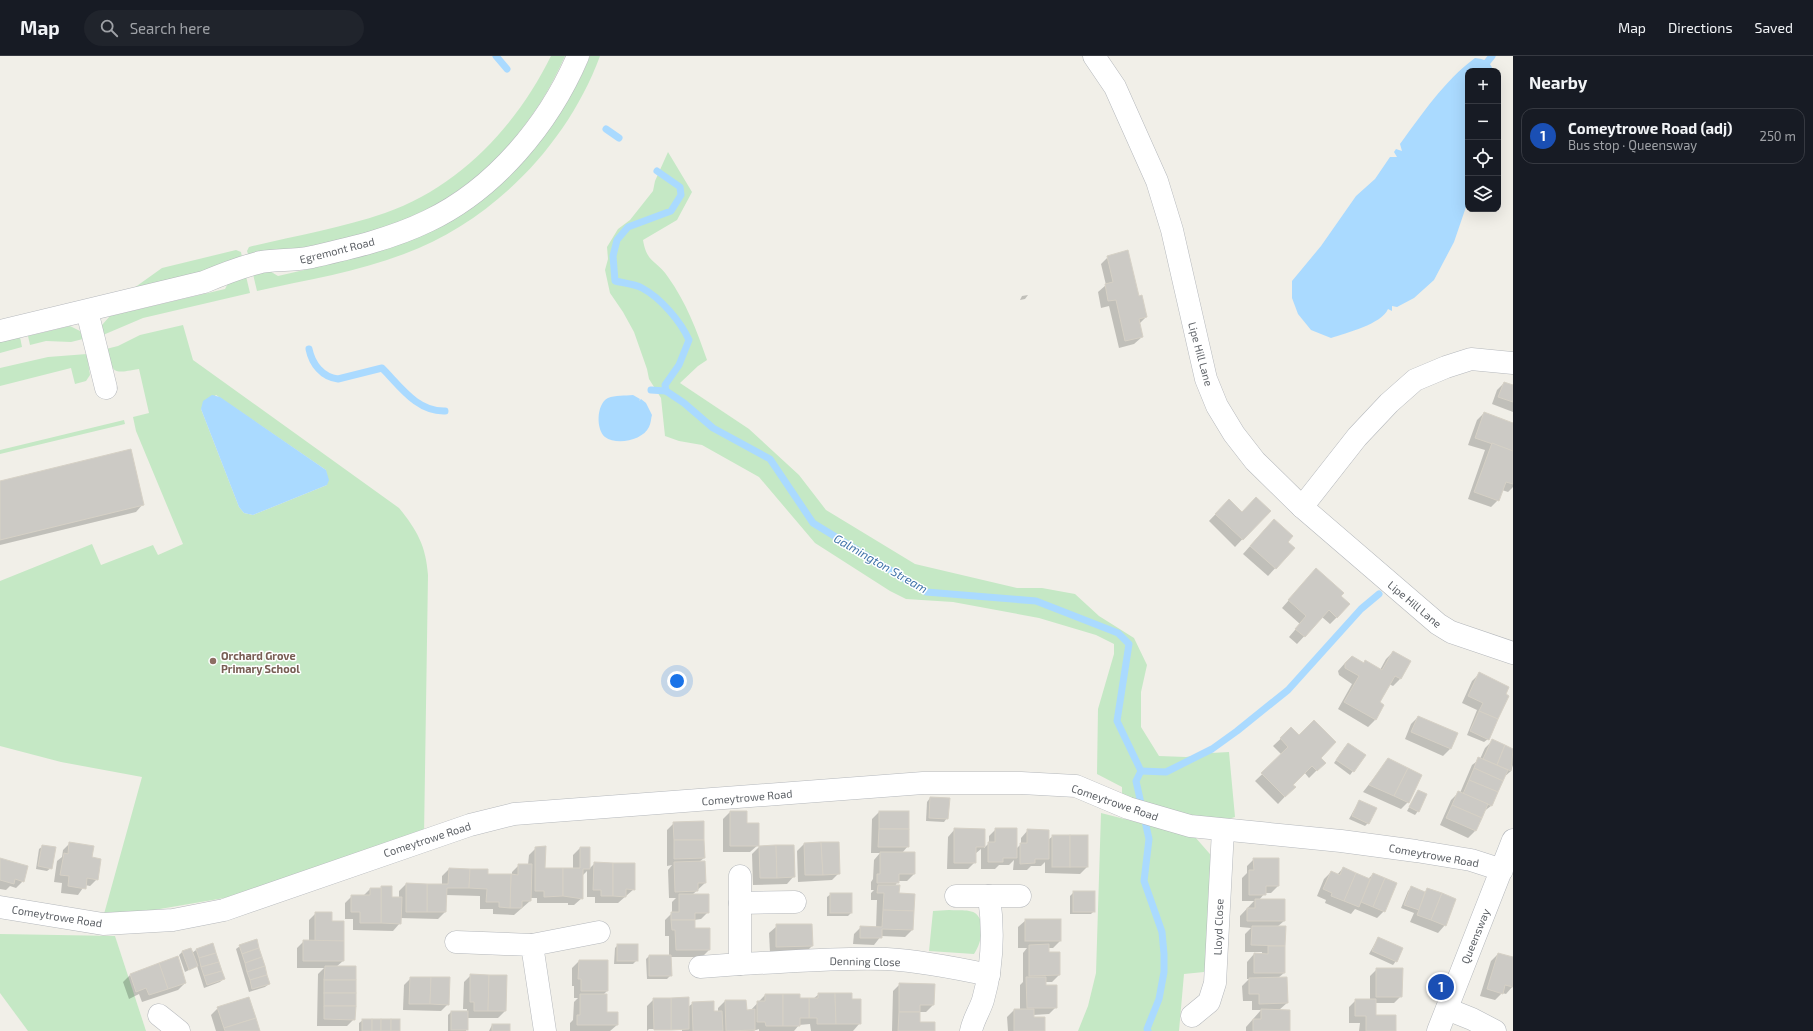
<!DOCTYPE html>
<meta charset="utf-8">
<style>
:root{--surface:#171b24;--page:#20242c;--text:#f1f3f6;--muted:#9ea1a6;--line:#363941;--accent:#1a73e8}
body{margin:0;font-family:"Exo 2",sans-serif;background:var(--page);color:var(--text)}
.controls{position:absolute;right:12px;top:12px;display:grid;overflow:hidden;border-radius:8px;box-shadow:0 4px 16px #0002}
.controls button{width:36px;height:36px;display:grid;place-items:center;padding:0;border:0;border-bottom:1px solid var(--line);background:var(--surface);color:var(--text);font:20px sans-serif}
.you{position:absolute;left:677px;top:625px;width:14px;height:14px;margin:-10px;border:3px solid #fff;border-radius:50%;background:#1a73e8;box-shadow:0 0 0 6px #1a73e833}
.badge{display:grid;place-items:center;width:26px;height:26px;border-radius:50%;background:var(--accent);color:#fff;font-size:13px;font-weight:700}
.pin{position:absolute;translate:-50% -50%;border:2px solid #fff;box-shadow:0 1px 4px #0006}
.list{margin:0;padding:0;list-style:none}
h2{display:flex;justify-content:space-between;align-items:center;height:52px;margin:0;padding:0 16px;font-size:17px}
h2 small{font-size:13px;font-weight:400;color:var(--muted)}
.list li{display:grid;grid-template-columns:26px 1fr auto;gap:12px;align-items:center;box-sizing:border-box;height:56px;margin:0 8px 8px;padding:0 8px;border:1px solid var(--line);border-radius:12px}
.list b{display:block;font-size:15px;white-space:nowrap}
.list p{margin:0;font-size:13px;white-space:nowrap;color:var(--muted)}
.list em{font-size:13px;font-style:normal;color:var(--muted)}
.icon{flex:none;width:22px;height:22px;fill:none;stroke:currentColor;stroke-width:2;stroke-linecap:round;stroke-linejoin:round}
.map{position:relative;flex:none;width:1513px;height:975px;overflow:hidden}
header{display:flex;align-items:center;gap:24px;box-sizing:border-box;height:56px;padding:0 20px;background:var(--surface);border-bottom:1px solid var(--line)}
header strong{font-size:19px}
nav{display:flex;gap:22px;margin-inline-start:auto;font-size:14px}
.search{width:280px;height:36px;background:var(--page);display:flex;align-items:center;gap:10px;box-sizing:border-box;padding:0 14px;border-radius:22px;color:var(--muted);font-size:15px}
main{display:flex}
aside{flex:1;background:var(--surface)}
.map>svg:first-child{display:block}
</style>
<header>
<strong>Map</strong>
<div class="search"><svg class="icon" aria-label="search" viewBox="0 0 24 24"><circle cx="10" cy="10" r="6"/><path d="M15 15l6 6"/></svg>Search here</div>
<nav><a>Map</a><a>Directions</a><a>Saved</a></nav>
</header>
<main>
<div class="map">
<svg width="1513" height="975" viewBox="0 0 1513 975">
<rect width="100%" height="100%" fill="#f1efe8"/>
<g fill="#c5e8c5" fill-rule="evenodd">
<path d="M551 0H565C537 65 485 127 419 157 366 182 306 191 250 204L247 195 249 191C294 180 341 172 385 157 460 131 517 69 551 0Z"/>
<path d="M590 0H600C567 89 493 165 404 198 357 216 306 224 257 235L252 214 263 211 278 220C348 203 421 192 478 146 496 132 511 111 526 95 553 65 575 39 590 0Z"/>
<path d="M668 96 692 136 677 164 643 184C647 208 657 204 668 221 686 246 697 275 707 304L698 310 680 327 749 373 799 419 826 454 915 508 1017 532H1042L1075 538 1099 560 1134 582 1147 609 1141 636V671L1159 700 1186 701 1211 697 1229 696 1235 761 1219 766 1156 755 1122 741V731L1097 718 1098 653 1114 598V588L1096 579 1039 562 953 546 906 543 890 535 815 487 759 421 702 389 679 385 665 380 661 342 649 323 647 313 634 276 623 256 610 237 605 214 608 203 607 191 618 173 630 164 653 135 655 125Z"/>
<path d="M236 194 241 196 243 206 134 232 162 212Z"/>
<path d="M245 216 250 237 143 262 103 279 102 269 110 260 225 233 233 218Z"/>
<path d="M183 269 193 304 399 452C417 474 426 490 428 519L424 781 230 841 154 854 104 858 142 721 61 706 0 690V525L92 488 101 509 153 489 158 499 183 488 136 375 133 361 149 357 139 313C113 317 114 320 106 293L118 290 140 279ZM216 339 326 414 327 429 253 459 244 457 239 451 201 353Z"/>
<path d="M70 270 80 275 83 283 71 286 46 285 30 289 28 280Z"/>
<path d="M20 281 22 291 0 297V286Z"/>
<path d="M87 298 90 319 86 325 75 328 71 312 0 330V312L48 301Z"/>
<path d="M124 364 125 368 0 398V394Z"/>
<path d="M1101 757 1195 781 1216 805 1213 908 1204 916 1184 918 1179 975H1078L1088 950 1096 917Z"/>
<path d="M949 854C957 855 968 853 975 857 987 866 981 888 974 898L929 895 933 855Z"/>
<path d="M0 878 115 880 146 975H28L0 937Z"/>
</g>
<g fill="#aadaff">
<path d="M1475 2C1484 3 1491 5 1493 15H1468V145L1454 186 1434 224 1414 242 1397 251 1392 250V255L1388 253C1382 268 1346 277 1331 282L1311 274 1298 258 1292 242V225L1321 190 1356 140 1375 123 1390 101H1397L1394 96 1396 93 1402 95 1400 88C1423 57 1444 25 1475 2Z"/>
<path d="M212 339 220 341 326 414 329 424 327 429 253 459 244 457 239 451 201 353 203 345Z"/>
<path d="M633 339 640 343 639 345 641 343 646 347 652 359C651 362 651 367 649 371 643 384 617 390 605 381 596 374 596 348 608 342 615 339 625 340 633 339Z"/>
</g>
<g fill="#0003">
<path d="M1108 201 1138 241 1146 261 1139 268 1142 281 1134 288 1119 292 1109 250 1101 252 1098 236 1106 229 1101 208Z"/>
<path d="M1028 239 1025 243 1020 244 1022 240Z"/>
<path d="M1504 327 1513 330V356L1492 348 1497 334Z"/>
<path d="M1484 357 1513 368V431L1508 436 1502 434 1498 444 1491 451 1468 443 1485 394 1468 389 1477 364Z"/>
<path d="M0 426 143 448 136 456 0 489Z"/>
<path d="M1229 444 1242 457 1269 455 1235 491 1209 465Z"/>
<path d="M1267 471 1294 492 1268 520 1243 498Z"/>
<path d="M1309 521 1339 540 1337 561 1330 568 1322 561 1297 588 1289 581 1300 568 1282 552Z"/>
<path d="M1393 596 1410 605 1400 623 1393 630 1389 628 1378 647 1383 649 1375 664 1368 671 1338 653 1352 628 1339 619 1338 615 1345 607 1363 608 1365 605 1380 614 1386 603Z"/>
<path d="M1479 618 1508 631 1488 683 1484 686 1467 679 1477 654 1462 647 1472 625Z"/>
<path d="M1418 661 1456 678 1450 693 1443 700 1405 683 1411 668Z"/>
<path d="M1291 673 1324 707 1309 722 1304 716 1292 729 1294 731 1278 748 1255 725 1282 699 1273 690Z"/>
<path d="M1492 685 1513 694V709L1511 715 1503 722 1491 750 1483 756 1475 775 1468 782 1440 769 1451 744 1458 737H1460L1472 709 1480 703 1485 692Z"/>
<path d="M1345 691 1365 699 1350 719 1334 707Z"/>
<path d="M1388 704 1408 746 1401 753 1363 736Z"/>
<path d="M1418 735V755L1415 759 1407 755Z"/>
<path d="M930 742 947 762 944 766 926 765 927 746Z"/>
<path d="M1359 745 1368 767 1365 770 1349 763Z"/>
<path d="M730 756 746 768 758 789 750 796H723V763Z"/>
<path d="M879 756H908V790L902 797 914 818 907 825H898L895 830 912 874 905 881 881 880 874 889 853 888 854 878 861 871 876 872 877 844H871V837L874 834H871V826L873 823 874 804 880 797H871L872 763Z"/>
<path d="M674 767 704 802 699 806 705 827 692 839 708 856 701 863 694 864V873L709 894 702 901H670L671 919 667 923H647L646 903 649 900H669V880H665V864L672 857V846L676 842H669L668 814 672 809 667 810V774Z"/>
<path d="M955 773 984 774V792L989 787V780L996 773 1016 793 1021 788V782L1028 774 1048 784 1053 780 1087 811 1080 818 1045 817V806L1041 810H1031L1027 814H1013L1014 804 1009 809H999L995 813H981V793L975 798V806L968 813H947L948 781Z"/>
<path d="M70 787 91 802 97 823 90 830 85 829 78 839 61 837 62 827 54 826 57 805 62 801 63 794Z"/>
<path d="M804 788 839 817 832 824 798 826 797 795Z"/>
<path d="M43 790 51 812 47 815 36 813 39 793Z"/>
<path d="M793 790 794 820 787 828 753 829 752 798 759 791Z"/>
<path d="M536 792 544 813H573V799L580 792 589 813 594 808 634 833 618 847H595V841H587V815L582 820V842L574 849H568V847H537V842H530V845L514 859 493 858V853H480V840L446 839 445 856 438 863 400 862V867L393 875 353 874V863H345V847L352 840H363L370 833H380L382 831 391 842H399V835L406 828 442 829V820L449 813 487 819H512V816L519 809H528L529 799Z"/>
<path d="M0 803 23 825 16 832 10 830 6 834 0 833Z"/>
<path d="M1254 803 1278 830 1271 837H1265L1259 844 1284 865 1277 871H1285L1284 917 1278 922 1287 947 1279 954 1289 975H1246V971L1261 954H1252V945H1243L1242 930 1249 923H1247V906L1254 898 1262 899V896H1245V878L1251 872 1240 871V860L1254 845H1242V822L1247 817V810Z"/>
<path d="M1343 812 1368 823 1373 818 1384 855 1377 862 1355 853 1351 858 1325 847 1326 844 1317 840 1324 823 1331 816 1337 819Z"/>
<path d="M1411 832 1424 837 1428 833 1445 869 1438 877 1410 866 1414 857 1401 852 1408 835Z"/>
<path d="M1074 836 1094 855 1091 858H1070V840Z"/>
<path d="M831 838 851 857 848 860H827V841Z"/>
<path d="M316 857 331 866 343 905 336 911 354 963 347 970H317L318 918 324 912H297V892L304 885H309V864Z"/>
<path d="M1026 864 1060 885 1053 892H1048V897L1059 919 1052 926H1045V930L1056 951 1049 958 1033 959V962L1044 975H1008L1007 961 1014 954H1020V929L1023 926V897L1027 892H1018V871Z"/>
<path d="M777 870 812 890 805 897H770L769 877Z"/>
<path d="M1378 882 1396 905 1393 909 1369 898Z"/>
<path d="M618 889 637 904 633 908H614L615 892Z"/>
<path d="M240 890 269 928 265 931 249 936 236 893Z"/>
<path d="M196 894 223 923 220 926 204 932 197 910 185 916 179 899 182 896 192 897Z"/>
<path d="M1498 898 1513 902V930L1506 938 1502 937 1495 944 1480 940 1491 905Z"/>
<path d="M177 902 185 927 178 934 142 946 139 938 129 943 123 926 130 919Z"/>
<path d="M579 905 607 935 603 939 606 957 617 969 610 975H570V967L573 964 574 946 578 942H574V930H572V912Z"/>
<path d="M1377 913 1401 940 1394 947H1375V960L1395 975H1359L1360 967H1349V951L1356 944H1370V920Z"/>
<path d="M471 919 505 955 498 962H467L466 975H448V959L451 956H467V953H463L464 926Z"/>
<path d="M411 922 448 948 441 955 403 954 404 929Z"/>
<path d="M900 928 933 949 926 956H919V967L934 975H892L893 935Z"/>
<path d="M819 938 851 944 860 967 853 975H811L810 968 799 969 794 975H759V973L753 975H659H682V973H649L647 975V950L654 943 688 951 693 947 713 956H718V952L725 945 746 955H750L765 939 813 943Z"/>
<path d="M218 952 259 975H216L211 959Z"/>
<path d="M363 964 399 975H359V967Z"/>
<path d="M492 969 509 975H489Z"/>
</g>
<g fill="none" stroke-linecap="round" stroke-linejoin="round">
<g stroke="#aadaff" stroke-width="7">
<path d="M496 0 507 13"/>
<path d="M1480 15 1492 0"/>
<path d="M606 73 619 82"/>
<path d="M657 115 680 131 681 139 671 155 628 171 617 184 613 200 615 225C624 227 635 228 642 232 661 242 681 266 689 284L679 309 665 329 666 335 684 347 713 372 770 403 813 467 926 536 1036 545 1118 577 1129 588 1117 665 1141 715 1136 725 1149 783 1144 825 1162 876 1164 898V916L1159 943 1147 973 1148 975"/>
<path d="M309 293C312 308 322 321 338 323L382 312C400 330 417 356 445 355"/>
<path d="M651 334 666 335"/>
<path d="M1141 715 1166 716 1212 693 1237 675 1288 634 1361 553 1379 538"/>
</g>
</g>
<g fill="#cccac5" stroke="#d6d1c6">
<path d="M1128 194 1139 240 1142 239 1147 261 1139 263 1143 281 1125 285 1116 244 1108 245 1105 228 1113 226 1107 200Z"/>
<path d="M1504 326 1513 329V346L1498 341Z"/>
<path d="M1484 356 1513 367V395L1475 382Z"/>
<path d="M1492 387 1513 395V428L1506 426 1499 445 1474 436Z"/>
<path d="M131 393 144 449 0 484V425Z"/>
<path d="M1256 441 1271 455 1243 484 1215 458 1229 443 1242 456Z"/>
<path d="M1274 463 1293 480 1288 486 1295 492 1276 513 1250 490Z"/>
<path d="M1316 512 1344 537 1341 540 1350 548 1337 562 1329 554 1305 581 1295 573 1306 560 1288 544Z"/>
<path d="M1393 595 1411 605 1401 623 1395 620 1380 646 1384 649 1376 664 1344 646 1359 620 1345 612V607L1352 600 1364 607 1365 604 1382 614Z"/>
<path d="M1479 616 1509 631 1506 638 1509 640 1498 663 1479 655 1483 647 1468 640Z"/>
<path d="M1479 655 1498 663 1489 684 1470 675Z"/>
<path d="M1418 660 1458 677 1451 693 1411 676Z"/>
<path d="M1314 664 1336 686 1321 702 1326 707 1317 715 1312 710 1293 729 1296 731 1285 741 1261 717 1288 691 1280 682 1291 671 1299 679Z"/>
<path d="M1492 683 1505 689 1497 709 1483 703Z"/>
<path d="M1348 687 1366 699 1354 716 1336 704Z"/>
<path d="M1505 689 1513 693 1511 715 1497 709Z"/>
<path d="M1478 701 1508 714 1503 725 1474 712Z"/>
<path d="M1388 702 1408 712 1394 740 1369 729Z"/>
<path d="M1408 712 1422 719 1409 747 1394 740Z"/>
<path d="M1474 712 1503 725 1498 736 1469 724Z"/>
<path d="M1469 724 1498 736 1492 750 1463 738Z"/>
<path d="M1418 734 1427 738 1419 756 1409 751Z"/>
<path d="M1458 735 1488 748 1482 762 1452 749Z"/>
<path d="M930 741 950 742 948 763 929 762Z"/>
<path d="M1359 744 1377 752 1369 768 1352 760Z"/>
<path d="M1452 749 1482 762 1476 775 1446 762Z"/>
<path d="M730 755H747V767H759V790H730Z"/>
<rect x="879" y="755" width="30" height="18"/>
<path d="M704 765V784H674L673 766Z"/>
<path d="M954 772 985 773V791H976V807H954Z"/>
<path d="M995 772H1017V802H1003V806H988V786H995Z"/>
<path d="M879 773H909V791H878Z"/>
<path d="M1027 773 1049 774V803H1035V807L1020 808V787H1027Z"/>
<rect x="1052" y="779" width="18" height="32"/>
<rect x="1070" y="779" width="18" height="32"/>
<path d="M674 784H704L705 802 674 803Z"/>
<path d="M69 786 94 790 92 801 101 803 98 824 87 822 86 833 68 830 69 820 60 819 64 797 68 798Z"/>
<path d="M821 786 823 819H805L804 787Z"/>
<path d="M821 786H839L840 818 823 819Z"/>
<path d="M42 789 56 791 52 813 38 810Z"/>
<path d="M776 789 777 822H760L759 790Z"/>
<path d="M776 789H794L795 821 777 822Z"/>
<path d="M546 790 545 812H563V840L544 841V835H535V791Z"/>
<path d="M580 791H590V813H583V843L563 840V812H580Z"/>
<path d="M880 796H915V818H899V827H877V818H880Z"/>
<path d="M0 802 28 810 24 826 15 823 14 828 0 824Z"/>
<path d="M1253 802H1279V830H1266V839H1249V814H1254Z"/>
<path d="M705 805 706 827H698V835L675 836 674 806Z"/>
<path d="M594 806 613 807V840H601V834H593Z"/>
<path d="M613 807H635V834L626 833V841L613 840Z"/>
<path d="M518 808H532L531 845H522V852H510L511 818 518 819Z"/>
<path d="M1343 811 1356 817 1344 845 1331 840 1332 837 1323 833 1331 815 1340 819Z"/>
<path d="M449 812 470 813 469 832H447L446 856H427V828H448Z"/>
<path d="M470 813H488V818H511L510 852 499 851V846H486L487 833 469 832Z"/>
<path d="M1356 817 1370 823 1359 851 1344 845Z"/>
<path d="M1373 817 1385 822 1373 851 1361 846Z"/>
<path d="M1385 822 1397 827 1385 856 1373 851Z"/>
<path d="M406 827 427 828V856H406Z"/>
<path d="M878 829H900L899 837 915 838 914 855 883 854 884 837H877Z"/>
<path d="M381 830H392V841H402L401 868 381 867Z"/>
<path d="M1411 830 1425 836 1419 854 1404 849Z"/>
<path d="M370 832H381V867H360V856H351V839H370Z"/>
<path d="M1427 832 1442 837 1431 864 1417 859Z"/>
<rect x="1073" y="835" width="22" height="21"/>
<rect x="830" y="837" width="22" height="20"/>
<path d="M1442 837 1456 843 1446 870 1431 864Z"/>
<path d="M679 838H709V857H695V864H671V856H679Z"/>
<path d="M1255 843H1285V865H1247V852H1255Z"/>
<path d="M883 854 914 855 913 874 882 873V882H860V870L882 871Z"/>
<path d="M315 856H332V865H344V885H315Z"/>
<rect x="1025" y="863" width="36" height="22"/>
<path d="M671 864H695V872H710V894H676L675 874H672Z"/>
<path d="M776 868H812L813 890 776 891Z"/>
<path d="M1252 870H1286L1285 890 1251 889Z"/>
<path d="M1378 881 1403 892 1397 906 1372 895Z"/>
<path d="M257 883 259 892 242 898 239 889Z"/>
<path d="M303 884 344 885V905H303Z"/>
<path d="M213 887 216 897 199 902 196 893Z"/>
<rect x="617" y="888" width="21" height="17"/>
<path d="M1049 888V896H1060V919L1029 920V889Z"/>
<path d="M1268 890H1285V917H1254V897L1268 898Z"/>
<path d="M191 892 198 910 189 914 182 895Z"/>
<path d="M259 892 262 901 245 907 242 898Z"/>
<path d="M216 897 219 906 201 911 199 902Z"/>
<path d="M1498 897 1513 901V931L1505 929 1503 938 1487 933Z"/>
<path d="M649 899H671L672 920H649Z"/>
<path d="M178 900 186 927 168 933 159 907Z"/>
<path d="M262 901 265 910 247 916 245 907Z"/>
<path d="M579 904H608V935H581V923H578Z"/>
<path d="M219 906 222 915 204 920 201 911Z"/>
<path d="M159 907 168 933 149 939 146 932 136 936 130 918Z"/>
<path d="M265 910 267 919 250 924 247 916Z"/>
<path d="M325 910H356V924H324Z"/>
<path d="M1376 912H1403L1402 941H1376Z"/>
<path d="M222 915 225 923 207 929 204 920Z"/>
<path d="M470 918 489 919 488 955H474V946H470Z"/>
<path d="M267 919 270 928 252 933 250 924Z"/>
<path d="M489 919H507L506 955H488Z"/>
<path d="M410 921H431L430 948H409Z"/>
<path d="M431 921H450L449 949 430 948Z"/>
<path d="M1026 921H1046V929H1057V952H1027Z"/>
<path d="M1287 921 1288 947 1259 948V938H1249V922Z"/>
<rect x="324" y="924" width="32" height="13"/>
<path d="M899 927 935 928 934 949H920V956H899Z"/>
<rect x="324" y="937" width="32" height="13"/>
<path d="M818 937H835L836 968H817V962H809V942H818Z"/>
<path d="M835 937H852V943H861V968H836Z"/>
<path d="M580 938H607V956H618V969H577V959H580Z"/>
<path d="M765 938H783V970H766L765 966H757V945H765Z"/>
<path d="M783 938H800V942H809V962H800V970H783Z"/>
<path d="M249 941 256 962 224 972 217 951Z"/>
<path d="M689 941V973L671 974V942Z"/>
<path d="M653 942H671V974H654Z"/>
<path d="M1355 943H1376V959H1396V975H1366V960H1355Z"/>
<path d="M725 944H746L747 954 755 953V974L726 975Z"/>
<path d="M714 945V955H722L723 975H693L692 946Z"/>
<path d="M324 950H356L355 964 324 963Z"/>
<path d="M1014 953H1034V961H1045V975H1014Z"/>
<path d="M1261 953 1290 954V975H1253V963H1261Z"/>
<rect x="451" y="955" width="17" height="19"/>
<path d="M899 956H920V966H935V975H898Z"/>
<path d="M256 962 260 975H225L224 972Z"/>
<rect x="362" y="963" width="10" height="12"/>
<rect x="372" y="963" width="9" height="12"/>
<rect x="381" y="963" width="10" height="12"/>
<rect x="391" y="963" width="9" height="12"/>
<rect x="492" y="968" width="18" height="7"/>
</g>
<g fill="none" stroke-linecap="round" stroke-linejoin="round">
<g stroke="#b5b8bc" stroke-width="23">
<g id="minor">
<path d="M1094 0 1115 31 1157 125 1172 174 1206 323 1217 350 1234 378 1255 405 1302 451 1438 568 1451 576 1513 597"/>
<path d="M87 255 106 332"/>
<path d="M0 275 204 226C223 218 241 211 261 206 278 203 295 205 312 201 351 192 391 183 428 165 495 133 549 68 578 0"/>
<path d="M1302 451 1357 381 1389 347 1415 324 1446 311 1471 303 1513 307"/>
<path d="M740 820V908C789 906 838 901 887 903 921 905 956 912 989 919"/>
<path d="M956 840H989"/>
<path d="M740 847 795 846"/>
<path d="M0 851 103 868 173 864 224 854 470 769 514 758 923 727H1021L1076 730 1128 752 1190 770 1341 785 1416 795 1471 804 1502 814"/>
<path d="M456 886 532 889 545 975"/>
<path d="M532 889 599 876"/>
<path d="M700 911 740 908"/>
<path d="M1447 953 1472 963 1495 975"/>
<path d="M159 959 179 975"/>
<path d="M1192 960 1209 946 1215 927 1223 774"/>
<path d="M971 975C973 964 980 954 983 944 993 909 994 876 989 840H1020"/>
<path d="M1438 975 1513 784"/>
</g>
</g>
<use href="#minor" stroke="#fff" stroke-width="22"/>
</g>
<circle fill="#8d6e63" stroke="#fff" stroke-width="1.5" cx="213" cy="605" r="4"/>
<g text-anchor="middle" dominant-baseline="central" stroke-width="3" stroke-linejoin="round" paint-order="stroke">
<g font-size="11" fill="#5f6368" stroke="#fff">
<text transform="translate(337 194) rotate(-14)">Egremont Road</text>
<text transform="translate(1201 298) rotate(75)">Lipe Hill Lane</text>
<text transform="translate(1415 548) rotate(40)">Lipe Hill Lane</text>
<text transform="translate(747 741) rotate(-5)">Comeytrowe Road</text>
<text transform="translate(1115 746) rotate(19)">Comeytrowe Road</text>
<text transform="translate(427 783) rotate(-18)">Comeytrowe Road</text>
<text transform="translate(1434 799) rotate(10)">Comeytrowe Road</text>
<text transform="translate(57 860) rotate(9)">Comeytrowe Road</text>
<text transform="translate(1218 871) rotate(-88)">Lloyd Close</text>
<text transform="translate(1475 880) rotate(-68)">Queensway</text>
<text transform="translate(865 905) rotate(1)">Denning Close</text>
</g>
<g font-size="11" font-weight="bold" fill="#785e54" stroke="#fff" text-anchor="start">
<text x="221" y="599">Orchard Grove<tspan x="221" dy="13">Primary School</tspan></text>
</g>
<g font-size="12" font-style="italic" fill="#4174aa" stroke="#fff">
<text transform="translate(881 507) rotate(30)">Galmington Stream</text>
</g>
</g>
</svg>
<div class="controls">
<button>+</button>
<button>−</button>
<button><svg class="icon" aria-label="locate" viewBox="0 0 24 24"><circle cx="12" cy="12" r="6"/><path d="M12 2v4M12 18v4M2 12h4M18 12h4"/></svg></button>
<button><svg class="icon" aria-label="layers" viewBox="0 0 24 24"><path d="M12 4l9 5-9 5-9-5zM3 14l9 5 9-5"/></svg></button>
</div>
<div class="you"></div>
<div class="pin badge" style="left:1441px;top:931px;background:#1a4fb4">1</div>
</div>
<aside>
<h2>Nearby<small></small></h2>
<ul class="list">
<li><span class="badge" style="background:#1a4fb4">1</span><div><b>Comeytrowe Road (adj)</b><p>Bus stop · Queensway</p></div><em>250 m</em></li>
</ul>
</aside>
</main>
